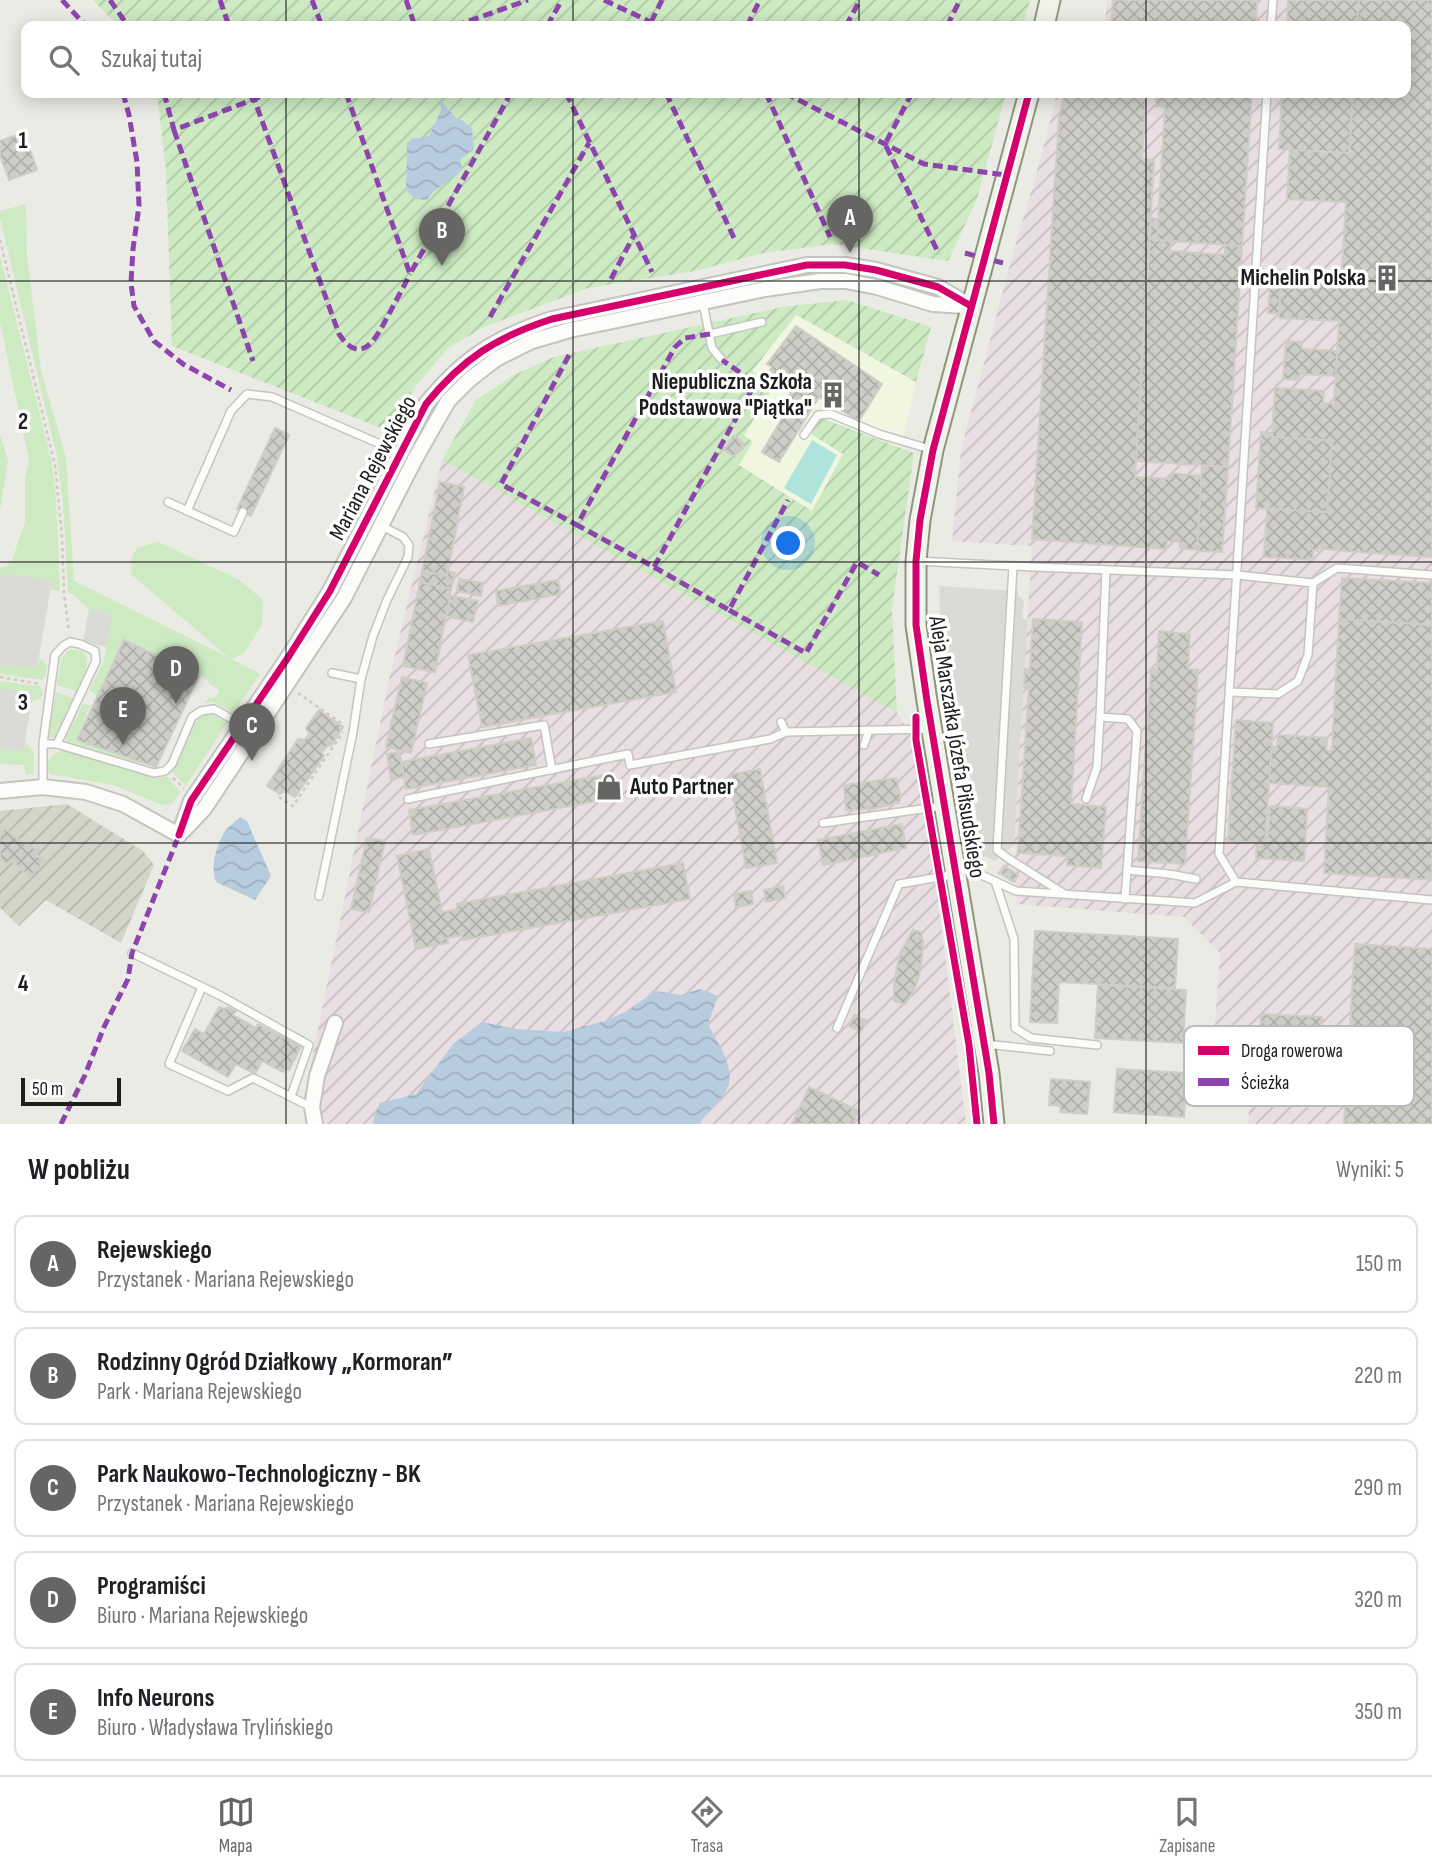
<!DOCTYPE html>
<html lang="pl">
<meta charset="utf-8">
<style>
:root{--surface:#fff;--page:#f2f2f2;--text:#202124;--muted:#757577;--line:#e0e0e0;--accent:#656563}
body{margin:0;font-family:"Sofia Sans Condensed",sans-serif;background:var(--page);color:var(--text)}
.scale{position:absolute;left:21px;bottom:18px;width:100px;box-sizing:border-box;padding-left:7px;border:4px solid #1d1d1d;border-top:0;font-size:19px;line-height:24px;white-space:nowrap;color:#1d1d1d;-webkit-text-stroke:5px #fff;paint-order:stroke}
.you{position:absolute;left:789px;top:544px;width:24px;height:24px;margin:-18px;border:5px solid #fff;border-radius:50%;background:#1a73e8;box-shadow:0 0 0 10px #1a73e833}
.badge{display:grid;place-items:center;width:46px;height:46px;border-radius:50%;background:var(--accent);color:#fff;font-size:23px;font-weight:700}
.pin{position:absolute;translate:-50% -58px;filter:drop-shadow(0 2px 4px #0008)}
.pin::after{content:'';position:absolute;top:37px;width:24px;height:21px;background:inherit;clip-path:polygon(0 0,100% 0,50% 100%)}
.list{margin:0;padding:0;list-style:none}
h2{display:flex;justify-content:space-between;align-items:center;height:91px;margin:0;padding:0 28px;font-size:30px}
h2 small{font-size:23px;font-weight:400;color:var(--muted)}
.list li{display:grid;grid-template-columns:46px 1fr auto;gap:21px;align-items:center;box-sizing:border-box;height:98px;margin:0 14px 14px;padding:0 14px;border:2px solid var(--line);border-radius:14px}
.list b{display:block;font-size:26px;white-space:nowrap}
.list p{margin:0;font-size:23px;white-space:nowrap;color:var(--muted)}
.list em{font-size:23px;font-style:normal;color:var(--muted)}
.icon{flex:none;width:38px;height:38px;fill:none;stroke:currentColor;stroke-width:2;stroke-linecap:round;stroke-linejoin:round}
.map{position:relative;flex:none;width:1432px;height:1124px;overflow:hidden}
.search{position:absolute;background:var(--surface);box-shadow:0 4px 18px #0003;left:21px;right:21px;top:21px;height:77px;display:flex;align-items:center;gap:18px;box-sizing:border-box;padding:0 24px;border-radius:14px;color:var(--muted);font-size:26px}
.sheet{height:651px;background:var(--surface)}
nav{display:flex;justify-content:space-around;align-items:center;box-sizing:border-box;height:98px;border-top:2px solid var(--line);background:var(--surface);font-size:19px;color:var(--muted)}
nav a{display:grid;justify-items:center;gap:4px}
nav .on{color:var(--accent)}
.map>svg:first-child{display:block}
</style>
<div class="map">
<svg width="1432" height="1124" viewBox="0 0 1432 1124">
<defs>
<pattern id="industrial-furrows" width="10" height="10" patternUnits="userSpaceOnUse" patternTransform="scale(1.75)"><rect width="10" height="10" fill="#e9dee1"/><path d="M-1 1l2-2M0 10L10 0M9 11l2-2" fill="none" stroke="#c7bec1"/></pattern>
<pattern id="construction-furrows" width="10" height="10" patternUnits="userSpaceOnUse" patternTransform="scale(1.75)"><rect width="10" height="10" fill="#d2d5c7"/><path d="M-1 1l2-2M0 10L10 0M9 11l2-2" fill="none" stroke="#b4b6aa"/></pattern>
<pattern id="garden-furrows" width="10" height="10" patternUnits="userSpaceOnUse" patternTransform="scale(1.75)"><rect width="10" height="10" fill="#cdeac3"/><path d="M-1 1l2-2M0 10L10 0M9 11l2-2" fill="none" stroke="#b0c8a7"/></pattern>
<pattern id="water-waves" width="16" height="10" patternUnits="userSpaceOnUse" patternTransform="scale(1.75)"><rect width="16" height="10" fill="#b8ccdf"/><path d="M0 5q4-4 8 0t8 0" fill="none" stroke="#9eafbf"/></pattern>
<pattern id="building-cross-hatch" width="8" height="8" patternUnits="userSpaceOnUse" patternTransform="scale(1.75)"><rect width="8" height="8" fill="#cecdc8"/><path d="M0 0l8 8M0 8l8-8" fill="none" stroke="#b0b0ab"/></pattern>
</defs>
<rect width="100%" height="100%" fill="#ebebe5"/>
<g fill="#dadad7">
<path d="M0 574 16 575 52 580 37 668 0 665Z"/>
<path d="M939 586 1018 591V595L1024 601 1022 617 1028 620 1014 845 995 861 982 855 971 775 962 774 961 711 952 710 942 662Z"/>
<path d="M89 609 113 615 107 647 83 642Z"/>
<path d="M0 688 33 692 23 752 0 748Z"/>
</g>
<g fill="url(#industrial-furrows)">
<path d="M1107 0H1432V1124H1248L1253 1052 1213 1049 1220 953 1184 917 1016 904 1017 885 996 873 1002 865 1016 853 1014 845 1032 546 952 541 961 450 1012 257 1042 154 1057 93H1406V26H1105Z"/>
<path d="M442 460 897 713 914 740 934 868 966 1124H305L303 1103 388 684Z"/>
</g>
<path fill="#f0f6e0" d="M796 315 916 382 901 448 821 418 844 454 812 512 739 465 753 442 744 436 771 391 769 383 751 372Z"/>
<path fill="url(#construction-furrows)" d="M67 804 143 851 154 865 121 943 46 900 19 926 0 908V811Z"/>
<g fill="#cdeac3">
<path d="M26 204 27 255 41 370 66 458 74 581 228 657 131 574V559L137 548 158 542 238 579 263 600 262 625 244 653 232 659 260 674 233 713 213 702 204 703 209 698H214L219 692 218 689 209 684 208 680 124 640 97 696 89 690 103 663 113 615 89 609 72 594 68 592 63 505 57 457 0 218V211Z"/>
<path d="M0 256 52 463 56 500 60 591 50 590 51 580 16 575 0 574V568L11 563 25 522V478L29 460 0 322Z"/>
<path d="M0 434 8 461 0 511Z"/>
<path d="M68 650C100 647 84 676 76 691L57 685 61 660Z"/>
<path d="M39 659 43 660 47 666 46 676 42 680 0 674V665L37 668Z"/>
<path d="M0 681 39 686 43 692 41 698 31 702 33 692 0 688Z"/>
<path d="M56 692 73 698 55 737 52 738 48 736Z"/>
<path d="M83 704 90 705 77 739 138 760 137 765 67 743 66 737Z"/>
<path d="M210 713 227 723 186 785 172 772C185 753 186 719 210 713Z"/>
<path d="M25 741 34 752 33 774 26 775 24 765 0 764V748L23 752Z"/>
<path d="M64 750 159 778 166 776 181 792 171 804 162 805 113 785 50 774 46 765C51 757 54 752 64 750Z"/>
</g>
<g fill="url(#garden-furrows)">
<path d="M93 0H1030L1023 26H118Z"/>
<path d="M154 93H1006L977 199 948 261 833 244 763 253 695 271 588 288 484 327 448 348 414 388 391 432 172 346 166 170 158 102Z"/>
<path d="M847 300 931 327 916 382 796 315 752 371 770 383 771 391 744 435 753 442 739 465 812 511 843 454 811 434 821 418 914 453 892 609 897 713 442 460 476 400 514 375 554 357 782 307Z"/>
</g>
<path fill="#afe4dd" d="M812 440 837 455 811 504 784 488Z"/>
<g fill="url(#water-waves)">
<path d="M440 100 458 120H462L472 128 474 149 460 160 462 170 433 192 427 200 415 199 406 190 407 143 411 139 429 136 441 110Z"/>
<path d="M240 817 247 821 271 876 255 900 216 882C210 868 216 846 224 833 227 827 235 822 240 817Z"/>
<path d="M700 989 718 996 708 1024C718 1045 740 1071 724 1094 716 1104 706 1113 700 1124H373L374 1116 380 1103 416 1094 453 1044 482 1022 517 1029 563 1032 605 1021 625 1012 656 991 681 995Z"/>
</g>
<g fill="url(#building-cross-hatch)" stroke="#cecdc7" stroke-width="2">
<path d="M1113 0H1257L1256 26H1111Z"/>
<path d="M1288 0H1359L1357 26H1287Z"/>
<path d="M1359 0H1432V557L1343 551 1318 548V551L1313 550V560L1264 557 1267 508 1327 512 1332 441 1272 437 1275 388 1324 391 1323 403 1334 404 1339 321 1279 318 1282 270 1331 272 1330 284 1341 285 1346 202 1287 199 1290 149 1349 153 1353 93H1406V26H1357Z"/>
<path d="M1065 93H1133L1146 95 1142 159 1154 160 1135 477 1170 479 1171 473 1202 476 1197 550 1180 548V542L1167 541 1166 549 1032 539 1059 118Z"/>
<path d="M1156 93H1252L1242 246 1157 240 1165 107 1156 106Z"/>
<path d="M1282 93H1353L1349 153 1279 149Z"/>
<path d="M24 132 37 170 9 180 0 155V141Z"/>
<path d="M1151 218 1158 219 1157 240 1171 241 1170 251 1225 255V245L1242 246 1228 467 1136 461Z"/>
<path d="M1271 269 1282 270 1279 314 1268 313Z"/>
<path d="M796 326 882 384 859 421 819 397 779 462 762 452 783 417 778 414 791 393 766 376 772 367 767 364Z"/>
<path d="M1286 341 1302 342V349L1337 351 1336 376 1300 374V380L1283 379Z"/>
<path d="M275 428 289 435 251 516 237 509Z"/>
<path d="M1261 432 1272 433V437L1332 441 1327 512 1256 508Z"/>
<path d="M734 436 744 443 742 446 744 447 742 449 740 448 734 457 724 450Z"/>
<path d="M1202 466 1228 467 1222 552 1197 551Z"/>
<path d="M440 482 464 487 447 576 422 571Z"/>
<path d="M422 571 447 576 448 571 455 573 451 589 420 582Z"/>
<path d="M1342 578 1432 583V625L1339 619Z"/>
<path d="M459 579 483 583 481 596 457 591Z"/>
<path d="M558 580 561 594 498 606 496 591Z"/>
<path d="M420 582 451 589 435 672 403 666Z"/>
<path d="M451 596 478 601 473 622 446 616Z"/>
<path d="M1033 619 1082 622 1071 804 1106 807 1101 868 1067 865 1068 856 1018 853 1029 688 1024 687 1025 669H1030Z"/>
<path d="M1339 619 1432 625V880L1324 873 1329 787 1269 783 1271 747H1277L1278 735 1327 738 1326 750 1332 751Z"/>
<path d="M663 621 676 692 482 727 468 655Z"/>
<path d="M1159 631 1190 634 1188 669 1198 670 1185 864 1138 861 1151 668 1157 669Z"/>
<path d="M124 640 199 676 156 767 77 740Z"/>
<path d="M402 677 427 683 411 753 386 747Z"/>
<path d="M319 710 343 727 331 746H327L322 752 324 756 295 797 284 791 280 794 267 786 298 739 305 740 309 734 306 728Z"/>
<path d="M1236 720 1273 723 1265 843 1228 841Z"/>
<path d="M531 738 536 765 406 789 401 762Z"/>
<path d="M399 752 404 777 391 779 387 754Z"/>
<path d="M760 769 777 863 746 868 729 775Z"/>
<path d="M610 774 614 798 413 835 409 810Z"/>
<path d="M896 778 901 797 899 803 871 809 846 810 844 785Z"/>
<path d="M1270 806 1307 809 1304 861 1256 858 1257 843H1265L1266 837H1268Z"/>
<path d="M902 824 906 848 823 865 818 840Z"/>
<path d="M5 829 26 845 39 850 37 855 44 861 31 877 10 860 6 864 0 859V836Z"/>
<path d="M367 838 385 841 369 912 351 909Z"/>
<path d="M429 849 442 912 458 909 457 904 683 863 690 899 463 940 462 935 447 938 448 943 416 949 397 856Z"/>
<path d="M1004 866 1018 875 1014 882 1000 873Z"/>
<path d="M783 886 785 898 766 902 764 890Z"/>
<path d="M751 891 753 904 736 907 734 894Z"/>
<path d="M913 930 921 932 923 942 922 960 919 976 914 990 905 1004 894 1001V983L900 953Z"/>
<path d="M1035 931 1178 939 1175 988 1059 982 1057 1023 1030 1022Z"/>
<path d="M1355 944 1432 949V1124H1344Z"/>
<path d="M1098 985 1186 990 1183 1043 1095 1038Z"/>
<path d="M219 1007 224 1009 228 1007 236 1011 233 1015 256 1028 258 1024 301 1047 289 1070 285 1068 283 1072 262 1061 255 1074 236 1064 228 1077 182 1051 195 1029 204 1034Z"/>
<path d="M1261 1014 1322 1017 1321 1042 1260 1038Z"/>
<path d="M854 1015 867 1021 861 1032 849 1026Z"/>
<path d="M1117 1069 1187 1073 1184 1117 1114 1112Z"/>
<path d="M1051 1079 1090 1082 1087 1114 1060 1112 1061 1106 1049 1105Z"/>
<path d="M809 1087 859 1111 853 1124H792Z"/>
</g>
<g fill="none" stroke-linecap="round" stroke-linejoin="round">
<g stroke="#c4c4c1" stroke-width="10">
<g id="lane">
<path d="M1271 26 1273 0"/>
<path d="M703 303 712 348 722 360"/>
<path d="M710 334 762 322"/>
<path d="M804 435 818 415 831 414 879 434 933 450"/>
<path d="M168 502 234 532 243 512"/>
<path d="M187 511 231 411 247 394 272 397 403 454"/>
<path d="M917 561 1035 567 1237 575 1313 583 1337 568 1432 575"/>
<path d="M1013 566 997 850 1009 859 1063 893"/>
<path d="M332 673 361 679"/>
<path d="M1230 692 1278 694 1298 681 1308 655 1313 583"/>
<path d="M1100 717 1128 719 1137 731 1125 899"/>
<path d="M781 722 786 732"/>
<path d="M57 744 154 773 165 771 172 764 192 717 201 711 214 709 230 718 241 727"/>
<path d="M429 744 544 725 552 770"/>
<path d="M864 745 869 730"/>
<path d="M43 787V744L55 655 63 646 70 642 80 644 95 651 96 661 57 744H43"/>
<path d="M408 799 628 754 630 765 770 739 786 732 931 729"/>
<path d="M1086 799 1097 767 1100 717 1106 570"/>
<path d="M823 823 943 806"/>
<path d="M1127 870 1169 874 1196 879"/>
<path d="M995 881 1014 939 1015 1028 1031 1038 1097 1045"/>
<path d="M1236 882 1219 854 1267 93"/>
<path d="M319 896 353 732 361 679 373 636 387 600 408 557 409 545 403 537 382 526"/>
<path d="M132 953 221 996 309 1045 291 1096"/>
<path d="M202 987 169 1064 228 1091 253 1078 311 1107"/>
<path d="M837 1028 899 884 946 876 956 871H973L1016 891 1195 903 1236 882 1432 900"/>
<path d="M985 1044 1050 1051"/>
</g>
</g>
<g stroke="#c4c4c1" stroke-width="18">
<g id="street">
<path d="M0 791 43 787 86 792 123 804 179 835"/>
<path d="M183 831 204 809 344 598 415 459 448 401 469 380 496 359 532 341 570 330 765 289 820 281H846L877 287 933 304 966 306"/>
<path d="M179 835 191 801 289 656 330 591 426 404C463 358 497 337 552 319L807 265H845L876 270 938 287 971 306"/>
<path d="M315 1124 312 1107 317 1076 335 1023"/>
</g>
</g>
<g stroke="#8d967d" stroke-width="23">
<g id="secondary">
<path d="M1044 26 1050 0"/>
<path d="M994 1124 989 1073 927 701 916 625V561L920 520 933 450 1029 93"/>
</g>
</g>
<g stroke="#d3c9c2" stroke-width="2.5" stroke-dasharray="3.5 3.5" stroke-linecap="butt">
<path d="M0 240 55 465 62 536 64 593 69 632"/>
<path d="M0 677 40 684"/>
<path d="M298 693 344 725"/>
<path d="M173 778 184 788"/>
<path d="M279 797 293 806 343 732"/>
</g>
<use href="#lane" stroke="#fcfcfb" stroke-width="7"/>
<use href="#street" stroke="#fcfcfb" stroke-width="14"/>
<use href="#secondary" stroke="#eff3e9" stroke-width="19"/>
<g stroke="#8e44ad" stroke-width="5" stroke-dasharray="10 5" stroke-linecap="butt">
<path d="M62 0 86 26"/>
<path d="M110 0 128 26"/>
<path d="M220 0 229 26"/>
<path d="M312 0 322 26"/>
<path d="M406 0 415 26"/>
<path d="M604 0 659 26"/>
<path d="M651 22 662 0"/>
<path d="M455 26 528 0"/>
<path d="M547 26 562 0"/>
<path d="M747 26 760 0"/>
<path d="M846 26 860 0"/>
<path d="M947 26 960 0"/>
<path d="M123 93 129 115 137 162 139 206 133 249 131 283 134 306 154 341 183 364 231 390"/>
<path d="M164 93 174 130 270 93"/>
<path d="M252 93 339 334C363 370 378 334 390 312 397 299 404 286 410 274"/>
<path d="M346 93 410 274 511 93"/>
<path d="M566 93 652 272"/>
<path d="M666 93 735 240"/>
<path d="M766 93 830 237"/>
<path d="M785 93 924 164 1006 175"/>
<path d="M912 93 885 144 939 254"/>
<path d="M174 130 253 361"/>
<path d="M965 253 1003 263"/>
<path d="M611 279 634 235"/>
<path d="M490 317 589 143"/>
<path d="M710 334 685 338 675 347 577 525 654 567 751 391V380L722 360"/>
<path d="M569 355 501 484 577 525"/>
<path d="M654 567 729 610 788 500"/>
<path d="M729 610 806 653 857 562 879 575"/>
<path d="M61 1124 85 1075 104 1027 128 979 132 953 179 835"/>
</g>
<g stroke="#fff" stroke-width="11">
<g id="cycleway">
<path d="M916 717V740L969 1045 977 1124"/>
<path d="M179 835 191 801 289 656 330 591 426 404C463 358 497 337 552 319L807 265H845L876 270 938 287 971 306"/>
<path d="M994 1124 989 1073 927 701 916 625V561L920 520 933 450 1029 93"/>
</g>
</g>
<use href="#cycleway" stroke="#d6006c" stroke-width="7"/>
</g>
<path fill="none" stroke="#1d1d1d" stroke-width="2" stroke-opacity="0.55" d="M286 0V26M573 0V26M859 0V26M1146 0V26M286 93V1124M573 93V1124M859 93V1124M1146 93V1124M0 281H1432M0 562H1432M0 843H1432"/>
<defs>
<g id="building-bare" transform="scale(2.1)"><path d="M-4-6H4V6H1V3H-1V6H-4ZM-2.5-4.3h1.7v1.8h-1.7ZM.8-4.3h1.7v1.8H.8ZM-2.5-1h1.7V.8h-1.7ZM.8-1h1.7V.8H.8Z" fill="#656563" stroke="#fff" stroke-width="2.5" paint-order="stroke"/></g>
<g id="shop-bare" transform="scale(2.1)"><path d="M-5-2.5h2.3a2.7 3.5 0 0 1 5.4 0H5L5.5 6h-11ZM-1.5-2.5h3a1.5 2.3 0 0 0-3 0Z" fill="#656563" stroke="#fff" stroke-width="2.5" paint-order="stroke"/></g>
</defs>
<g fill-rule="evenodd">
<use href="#building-bare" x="1387" y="278"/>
<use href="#building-bare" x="833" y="395"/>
<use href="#shop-bare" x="609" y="787"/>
</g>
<g text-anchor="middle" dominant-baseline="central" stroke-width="7" stroke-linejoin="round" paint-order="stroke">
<g font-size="23" font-weight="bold" fill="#1d1d1d" stroke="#fff" text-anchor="end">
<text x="1366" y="278">Michelin Polska</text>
<text x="812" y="382">Niepubliczna Szkoła<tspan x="812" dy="26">Podstawowa "Piątka"</tspan></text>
<text x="630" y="787" text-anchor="start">Auto Partner</text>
</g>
<g font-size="23" fill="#1d1d1d" stroke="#fff">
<text transform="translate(373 468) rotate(-62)">Mariana Rejewskiego</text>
<text transform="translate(957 747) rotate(81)">Aleja Marszałka Józefa Piłsudskiego</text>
</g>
</g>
<rect x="1184" y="1026" width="230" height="80" rx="10" fill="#fff" stroke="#bbb" stroke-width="2"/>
<rect x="1198" y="1046" width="31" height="9" fill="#d6006c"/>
<rect x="1198" y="1078" width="31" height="8" fill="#8e44ad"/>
<g font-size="19" fill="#1d1d1d">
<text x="1241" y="1057">Droga rowerowa</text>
<text x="1241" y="1089">Ścieżka</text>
</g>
<g font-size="23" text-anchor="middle" font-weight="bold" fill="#1d1d1d" stroke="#fff" stroke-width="7" stroke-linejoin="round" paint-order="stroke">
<text x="23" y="148">1</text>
<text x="23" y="429">2</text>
<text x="23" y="710">3</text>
<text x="23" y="991">4</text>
</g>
</svg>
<div class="scale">50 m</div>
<div class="you"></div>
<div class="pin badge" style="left:850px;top:253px">A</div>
<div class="pin badge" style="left:442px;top:266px">B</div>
<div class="pin badge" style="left:252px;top:761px">C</div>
<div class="pin badge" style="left:176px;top:704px">D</div>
<div class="pin badge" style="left:123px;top:745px">E</div>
<div class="search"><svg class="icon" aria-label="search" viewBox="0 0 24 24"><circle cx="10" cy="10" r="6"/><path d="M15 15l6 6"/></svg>Szukaj tutaj</div>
</div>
<section class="sheet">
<h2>W pobliżu<small>Wyniki: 5</small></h2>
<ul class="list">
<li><span class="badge">A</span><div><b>Rejewskiego</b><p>Przystanek · Mariana Rejewskiego</p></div><em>150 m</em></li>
<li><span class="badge">B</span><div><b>Rodzinny Ogród Działkowy „Kormoran”</b><p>Park · Mariana Rejewskiego</p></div><em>220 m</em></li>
<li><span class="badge">C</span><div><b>Park Naukowo-Technologiczny - BK</b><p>Przystanek · Mariana Rejewskiego</p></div><em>290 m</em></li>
<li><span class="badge">D</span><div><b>Programiści</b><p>Biuro · Mariana Rejewskiego</p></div><em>320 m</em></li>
<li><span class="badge">E</span><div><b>Info Neurons</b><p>Biuro · Władysława Trylińskiego</p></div><em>350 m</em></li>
</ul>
</section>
<nav>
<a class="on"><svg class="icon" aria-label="map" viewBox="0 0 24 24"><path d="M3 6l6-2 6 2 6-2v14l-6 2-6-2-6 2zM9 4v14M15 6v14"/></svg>Mapa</a>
<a><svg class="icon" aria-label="directions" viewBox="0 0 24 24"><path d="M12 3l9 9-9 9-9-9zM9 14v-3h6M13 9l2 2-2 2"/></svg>Trasa</a>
<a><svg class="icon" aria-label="saved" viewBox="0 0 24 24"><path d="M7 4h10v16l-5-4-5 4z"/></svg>Zapisane</a>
</nav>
